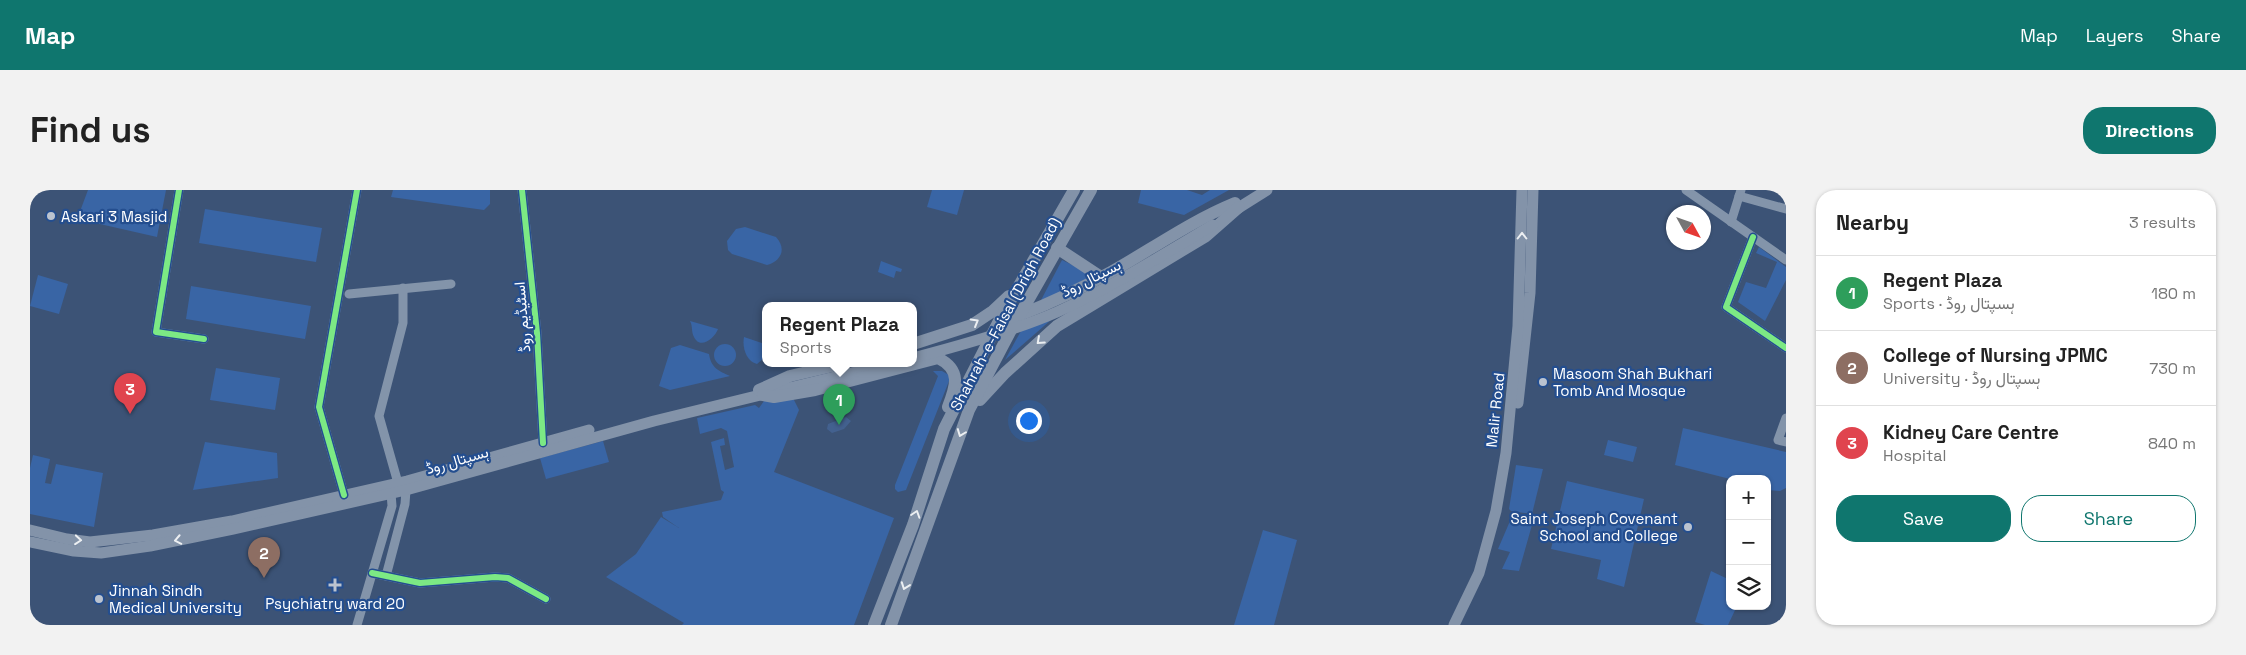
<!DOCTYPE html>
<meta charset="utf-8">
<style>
:root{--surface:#fff;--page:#f2f2f2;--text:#222;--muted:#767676;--line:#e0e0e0;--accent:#0f766e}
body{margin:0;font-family:"Space Grotesk",Vazirmatn,sans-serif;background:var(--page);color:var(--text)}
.controls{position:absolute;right:15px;bottom:15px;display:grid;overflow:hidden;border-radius:10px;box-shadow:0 1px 4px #0004}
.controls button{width:45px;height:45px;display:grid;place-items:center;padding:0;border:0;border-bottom:1px solid var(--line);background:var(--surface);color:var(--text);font:25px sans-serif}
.compass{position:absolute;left:1636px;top:15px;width:45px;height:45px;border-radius:50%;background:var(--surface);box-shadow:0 1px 4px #0004;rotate:130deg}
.you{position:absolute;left:998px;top:230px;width:18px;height:18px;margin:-12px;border:4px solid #fff;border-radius:50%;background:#1a73e8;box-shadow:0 0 0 8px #1a73e833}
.badge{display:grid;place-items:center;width:32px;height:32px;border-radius:50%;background:var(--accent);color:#fff;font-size:16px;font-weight:700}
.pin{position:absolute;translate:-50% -41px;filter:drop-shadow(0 1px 2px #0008)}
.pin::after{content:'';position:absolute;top:26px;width:18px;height:15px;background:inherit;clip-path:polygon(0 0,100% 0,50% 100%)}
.popup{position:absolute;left:732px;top:112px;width:155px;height:65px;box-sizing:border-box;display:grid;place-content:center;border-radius:10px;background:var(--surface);filter:drop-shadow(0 1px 4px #0005);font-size:16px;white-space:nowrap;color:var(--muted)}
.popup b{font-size:19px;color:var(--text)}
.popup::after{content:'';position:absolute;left:50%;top:100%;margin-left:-10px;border:10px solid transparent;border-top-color:var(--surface)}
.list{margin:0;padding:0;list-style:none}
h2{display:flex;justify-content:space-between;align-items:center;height:65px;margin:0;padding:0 20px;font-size:21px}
h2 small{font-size:16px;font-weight:400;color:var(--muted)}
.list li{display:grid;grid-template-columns:32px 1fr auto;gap:15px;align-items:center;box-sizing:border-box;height:75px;padding:0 20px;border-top:1px solid var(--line)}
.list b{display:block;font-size:19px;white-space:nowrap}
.list p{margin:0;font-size:16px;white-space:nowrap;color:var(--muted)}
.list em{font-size:16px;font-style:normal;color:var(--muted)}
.actions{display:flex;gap:10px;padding:15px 20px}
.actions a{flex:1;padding:11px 0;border:1px solid var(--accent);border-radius:20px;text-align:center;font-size:18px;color:var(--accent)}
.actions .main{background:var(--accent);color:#fff}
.icon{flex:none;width:28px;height:28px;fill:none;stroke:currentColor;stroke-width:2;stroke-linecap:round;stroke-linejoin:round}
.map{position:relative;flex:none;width:1756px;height:435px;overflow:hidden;border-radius:20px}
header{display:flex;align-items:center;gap:30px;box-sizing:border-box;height:70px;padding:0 25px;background:var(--accent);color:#fff}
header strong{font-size:24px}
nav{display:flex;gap:28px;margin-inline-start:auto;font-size:18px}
.intro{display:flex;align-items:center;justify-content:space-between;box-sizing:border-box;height:120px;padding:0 30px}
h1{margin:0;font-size:35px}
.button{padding:12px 22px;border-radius:20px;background:var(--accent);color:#fff;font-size:18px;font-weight:700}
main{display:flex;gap:30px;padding:0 30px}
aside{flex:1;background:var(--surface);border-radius:20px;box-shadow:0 1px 4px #0004}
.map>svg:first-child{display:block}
</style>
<header>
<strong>Map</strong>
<nav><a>Map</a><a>Layers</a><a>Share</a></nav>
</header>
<div class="intro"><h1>Find us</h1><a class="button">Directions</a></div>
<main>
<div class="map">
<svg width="1756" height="435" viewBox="0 0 1756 435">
<rect width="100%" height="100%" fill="#3c5376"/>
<g fill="#3965a5">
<path d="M58 0H136L127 47 61 32 49 24Z"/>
<path d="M363 0H460V14L454 20 361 7Z"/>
<path d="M902 0H934L927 25 897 17Z"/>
<path d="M1111 0H1157L1172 5 1180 0H1199L1154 25 1108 13Z"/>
<path d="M175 19 292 38 286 72 169 53Z"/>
<path d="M715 37 746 47C757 59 751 71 737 75L702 64 698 60 697 51 706 39Z"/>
<path d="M1729 57 1756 77V90L1735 131 1708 112 1716 92 1736 98 1747 72 1726 63Z"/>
<path d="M1032 70 1063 85 1009 114Z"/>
<path d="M851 71 872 79 871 82 866 81 864 88 848 82Z"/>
<path d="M8 85 38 94 29 124 0 116Z"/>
<path d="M161 96 281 116 275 149 156 129Z"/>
<path d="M1022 129 975 170 992 139Z"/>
<path d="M660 131 688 139C685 148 670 160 664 147 661 142 663 136 660 131Z"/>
<path d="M714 147 735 154V167L727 174C716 171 712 157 714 147Z"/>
<circle cx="695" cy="165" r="11"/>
<path d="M650 155 679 164C681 178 689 181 700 186L640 200 629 196 641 158Z"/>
<path d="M186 178 250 188 245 220 180 210Z"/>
<path d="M903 181H912L919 185V191L876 300 868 302 865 299V295L908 186Z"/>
<path d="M761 204 769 220 744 282 864 328 824 435H652L654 433 576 387 606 364 631 327 649 338 633 327 632 322 691 310 694 302 691 300 681 252 694 248 695 255 690 256 695 280 704 277 697 241 691 238 670 244 667 228 725 215 729 218 734 211Z"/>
<path d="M1653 238 1756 262V298L1750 301 1737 300V289H1700L1645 275Z"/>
<path d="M1578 250 1607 257 1603 272 1574 265Z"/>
<path d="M573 251 579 272 516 289 510 268Z"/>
<path d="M175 252 247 263 248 288 163 300Z"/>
<path d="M3 265 20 269 15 293 21 294 26 274 73 283 64 337 0 324V278Z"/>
<path d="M1486 275 1513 279 1502 324 1481 321 1479 319Z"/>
<path d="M1537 291 1614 309 1594 397 1567 389 1571 370 1521 359Z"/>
<path d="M1480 331 1502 335 1489 381 1472 379 1480 362 1468 359Z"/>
<path d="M1233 340 1267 350 1244 435H1204Z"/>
<path d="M1681 381 1700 390V416H1707L1698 435H1675L1665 432Z"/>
</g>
<path fill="#43618f" d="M816 227 821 231 814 239 802 243 797 239 798 234Z"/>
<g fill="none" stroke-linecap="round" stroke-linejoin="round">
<g stroke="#8394aa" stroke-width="9">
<path d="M149 0 126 142 174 149"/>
<path d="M492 0 507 143 513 253"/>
<path d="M1656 0 1756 70"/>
<path d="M1709 6 1756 19"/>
<path d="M1701 32 1711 0"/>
<path d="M1723 47 1696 117 1756 158"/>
<path d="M319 104 421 94"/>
<path d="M1756 228 1748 250 1756 252"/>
<path d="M368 293 349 226 373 133V98"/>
<path d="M314 305 289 217 327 0"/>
<path d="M342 383 390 393 465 387 478 388 516 409"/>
<path d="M356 386 375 314 376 300"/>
<path d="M327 435 362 316 361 303"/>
</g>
<g stroke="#8393a9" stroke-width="11">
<path d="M1202 22 1237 0"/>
<path d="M1488 213 1500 103 1503 0"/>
<path d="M0 340 37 349 60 352 123 345 202 331 377 291 559 240"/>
<path d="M0 352 44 361 71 363 120 356 203 339 376 300 624 231 858 174"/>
<path d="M1424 435 1449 383 1466 321 1476 263 1488 136 1492 0"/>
</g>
<g stroke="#8393a9" stroke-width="12">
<path d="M1027 58 1071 87"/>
<path d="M990 125C1021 113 1052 98 1081 82 1122 59 1161 31 1205 13"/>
<path d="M883 154 942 135 963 121 979 106"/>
<path d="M729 200 760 186 811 174"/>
<path d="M733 205 744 207 785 200 908 168C932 180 926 196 918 217"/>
<path d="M950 210 975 183 1027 136 1176 46 1209 17"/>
<path d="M844 435 883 335 914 239 971 127 1044 0"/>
<path d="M861 435 939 220 980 142 1061 0"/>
</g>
<path stroke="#8393a9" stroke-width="11" d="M883 168C929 156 984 141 1027 122 1082 97 1132 65 1183 35"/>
<g stroke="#244e8f" stroke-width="9">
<g id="cycleway">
<path d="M149 0 126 142 174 149"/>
<path d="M492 0 507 143 513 253"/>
<path d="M1723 47 1696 117 1756 158"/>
<path d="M314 305 289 217 327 0"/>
<path d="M342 383 390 393 465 387 478 388 516 409"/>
</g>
</g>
<use href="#cycleway" stroke="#7ce984" stroke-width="6"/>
</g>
<defs><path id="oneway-chevron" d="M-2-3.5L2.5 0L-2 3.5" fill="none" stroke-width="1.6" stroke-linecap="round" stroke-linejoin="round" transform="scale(1.25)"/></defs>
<g stroke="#eceff2">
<use href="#oneway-chevron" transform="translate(1492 46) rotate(-90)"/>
<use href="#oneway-chevron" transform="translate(945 132) rotate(-30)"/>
<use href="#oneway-chevron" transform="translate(1010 151) rotate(138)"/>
<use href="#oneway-chevron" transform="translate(931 243) rotate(111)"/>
<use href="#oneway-chevron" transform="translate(886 324) rotate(-72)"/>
<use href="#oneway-chevron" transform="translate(48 350) rotate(5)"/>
<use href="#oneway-chevron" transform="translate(148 350) rotate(169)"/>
<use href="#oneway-chevron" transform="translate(875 396) rotate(110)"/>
</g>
<g fill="#bbc3cf" stroke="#244e8f" stroke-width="2">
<circle cx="21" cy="26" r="5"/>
<circle cx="1513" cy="192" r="5"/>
<circle cx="1658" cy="337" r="5"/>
<path d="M302.5 387.5h5v5h5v5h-5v5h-5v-5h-5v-5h5z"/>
<circle cx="69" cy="409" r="5"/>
</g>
<g text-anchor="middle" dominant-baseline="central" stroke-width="4.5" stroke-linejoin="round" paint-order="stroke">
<g font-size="15" fill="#fff" stroke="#244e8f" text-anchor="start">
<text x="31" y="26">Askari 3 Masjid</text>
<text x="1523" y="183">Masoom Shah Bukhari<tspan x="1523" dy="17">Tomb And Mosque</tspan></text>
<text x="1648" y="328" text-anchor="end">Saint Joseph Covenant<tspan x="1648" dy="17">School and College</tspan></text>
<text x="79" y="400">Jinnah Sindh<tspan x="79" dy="17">Medical University</tspan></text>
<text x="305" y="413" text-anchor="middle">Psychiatry ward 20</text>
</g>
<g font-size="15" fill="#fff" stroke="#244e8f">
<text transform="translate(1061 88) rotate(-27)">ہسپتال روڈ</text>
<text transform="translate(975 124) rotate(-62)">Shahrah-e-Faisal (Drigh Road)</text>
<text transform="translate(492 127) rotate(-95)">اسٹیڈیم روڈ</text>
<text transform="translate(1465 220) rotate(-84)">Malir Road</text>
<text transform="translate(427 270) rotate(-16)">ہسپتال روڈ</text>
</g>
</g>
</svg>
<div class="controls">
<button>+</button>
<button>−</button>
<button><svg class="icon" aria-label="layers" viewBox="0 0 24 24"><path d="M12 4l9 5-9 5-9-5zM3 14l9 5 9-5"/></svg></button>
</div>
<svg class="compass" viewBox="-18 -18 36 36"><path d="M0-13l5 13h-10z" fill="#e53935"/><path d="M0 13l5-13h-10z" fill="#767676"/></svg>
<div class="you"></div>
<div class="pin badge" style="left:809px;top:235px;background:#2e9e5b">1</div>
<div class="popup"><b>Regent Plaza</b>Sports</div>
<div class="pin badge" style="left:234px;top:388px;background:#8d6e63">2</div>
<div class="pin badge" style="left:100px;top:224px;background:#e0444e">3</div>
</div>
<aside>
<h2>Nearby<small>3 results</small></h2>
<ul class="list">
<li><span class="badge" style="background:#2e9e5b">1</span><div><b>Regent Plaza</b><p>Sports · ہسپتال روڈ</p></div><em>180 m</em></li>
<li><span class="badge" style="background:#8d6e63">2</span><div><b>College of Nursing JPMC</b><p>University · ہسپتال روڈ</p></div><em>730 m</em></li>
<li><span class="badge" style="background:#e0444e">3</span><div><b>Kidney Care Centre</b><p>Hospital</p></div><em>840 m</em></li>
</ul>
<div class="actions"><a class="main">Save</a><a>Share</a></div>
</aside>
</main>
